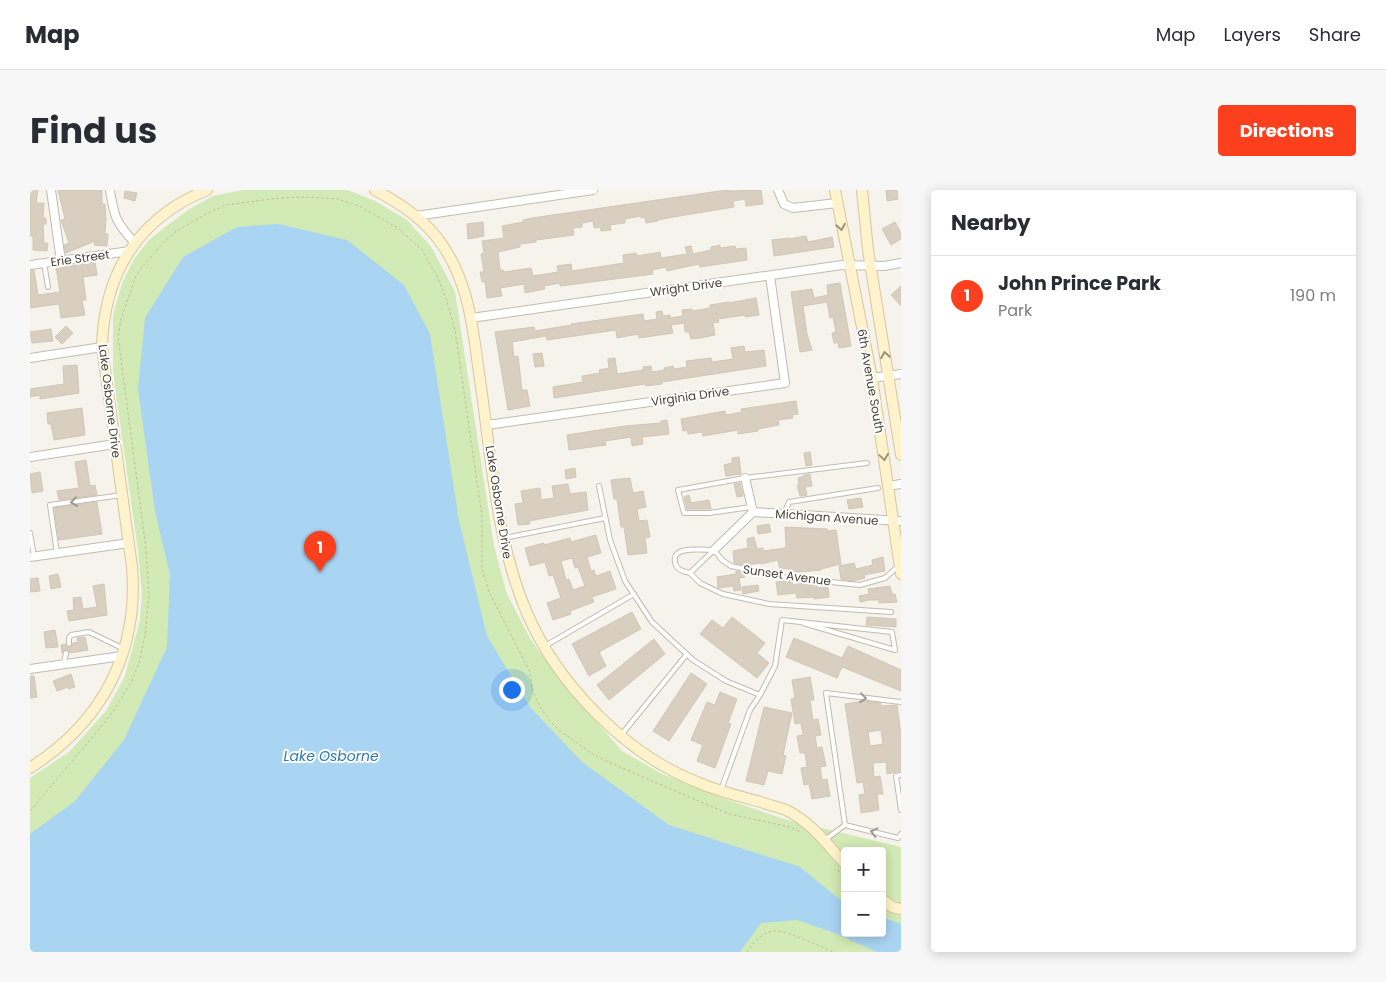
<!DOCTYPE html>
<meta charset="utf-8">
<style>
:root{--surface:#fff;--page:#f7f7f7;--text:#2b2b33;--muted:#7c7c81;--line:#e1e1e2;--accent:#fc3f1d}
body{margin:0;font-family:Poppins,sans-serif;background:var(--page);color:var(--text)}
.controls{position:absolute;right:15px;bottom:15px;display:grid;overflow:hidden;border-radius:5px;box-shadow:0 2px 12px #0003}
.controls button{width:45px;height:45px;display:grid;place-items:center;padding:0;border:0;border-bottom:1px solid var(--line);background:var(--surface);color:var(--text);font:25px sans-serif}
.you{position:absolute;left:481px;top:499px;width:18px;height:18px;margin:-12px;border:4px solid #fff;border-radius:50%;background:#1a73e8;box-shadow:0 0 0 8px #1a73e833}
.badge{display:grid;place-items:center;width:32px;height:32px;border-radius:50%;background:var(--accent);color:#fff;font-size:16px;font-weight:700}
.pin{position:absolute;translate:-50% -41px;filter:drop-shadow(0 1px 2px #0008)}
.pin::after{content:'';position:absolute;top:26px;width:18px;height:15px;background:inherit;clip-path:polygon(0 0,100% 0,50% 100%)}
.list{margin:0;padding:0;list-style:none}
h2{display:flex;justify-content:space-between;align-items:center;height:65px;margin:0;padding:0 20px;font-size:21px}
h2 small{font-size:16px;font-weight:400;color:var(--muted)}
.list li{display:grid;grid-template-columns:32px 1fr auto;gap:15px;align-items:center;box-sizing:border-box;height:80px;padding:0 20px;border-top:1px solid var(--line)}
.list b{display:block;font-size:19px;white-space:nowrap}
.list p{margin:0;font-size:16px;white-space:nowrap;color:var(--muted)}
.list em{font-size:16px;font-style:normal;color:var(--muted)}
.map{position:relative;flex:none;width:871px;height:762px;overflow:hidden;border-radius:5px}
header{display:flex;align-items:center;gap:30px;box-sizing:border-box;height:70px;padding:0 25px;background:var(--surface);border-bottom:1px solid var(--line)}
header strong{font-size:24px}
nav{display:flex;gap:28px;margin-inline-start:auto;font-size:18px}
.intro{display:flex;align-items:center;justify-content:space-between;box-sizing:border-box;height:120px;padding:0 30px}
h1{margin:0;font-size:35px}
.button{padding:12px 22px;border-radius:5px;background:var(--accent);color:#fff;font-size:18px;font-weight:700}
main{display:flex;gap:30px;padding:0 30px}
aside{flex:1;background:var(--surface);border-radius:5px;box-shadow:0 2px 12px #0003}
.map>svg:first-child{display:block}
</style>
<header>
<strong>Map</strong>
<nav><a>Map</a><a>Layers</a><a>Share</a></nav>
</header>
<div class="intro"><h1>Find us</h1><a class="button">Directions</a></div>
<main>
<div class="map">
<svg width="871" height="762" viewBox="0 0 871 762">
<rect width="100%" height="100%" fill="#f6f3ec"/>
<path fill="#d2eab5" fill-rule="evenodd" d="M213 0H317L345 11 377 30 402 58 425 102 464 356 477 404 501 450 531 491 592 561 632 584 690 607 754 629 871 657V762H0V588L39 562 76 521 95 486 110 430 112 404 108 360 83 183V124L93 91 104 69 119 50 135 37 158 20 183 6ZM815 661H852V743H815Z"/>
<path fill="#a9d4f2" d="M248 34 317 50 374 95 400 144 429 331 457 446 500 517 552 572 639 635 770 677 808 708 815 711V743H852V727L871 734V762H847L802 742 767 730 731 733 710 762H0V644L45 611 94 550 137 457 140 385 125 321 108 199 115 128 153 67 207 37Z"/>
<g fill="#d8cfc1" stroke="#d3c7b4" fill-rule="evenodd">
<path d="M0 0H8L6 13H14L13 28H16V34H13L14 53H18L17 61 3 60V46H0Z"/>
<path d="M28 0H72V14H75L76 29 75 44H78L77 56 64 55 65 51 36 63 34 55 39 53 31 30 35 29Z"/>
<path d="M697 0H701V1L731 0 733 14 716 16 715 9 703 11 704 17 649 26 628 30V31L616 33 615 27 611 28V26L595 29V33L580 35 581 40 571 41 570 37 564 38 563 31 552 33V37L543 38 544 45 506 50V52L490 54V57L468 62 470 80H473L474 82 501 78 503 86 528 82 527 76 541 74 542 81 594 73 593 65 606 63 607 66 630 62 631 68 657 64 655 57 661 56 663 64 681 60V57L690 55V58L705 56 706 59 716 58 717 70 670 77 669 74 637 81 636 77 622 80 623 84 616 85 530 96V93L514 96 515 99 495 103 494 94 470 98 472 106 457 108 455 92H452L450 82H454L451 64 454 63 452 51 474 48 472 36 493 32V30L502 28Z"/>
<path d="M856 0H867L868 9 857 11Z"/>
<path d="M95 1 107 3 105 11 94 8Z"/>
<path d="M453 32 454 46 438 49 437 34Z"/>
<path d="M865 32 871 43V49L861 55 852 39Z"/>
<path d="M776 46 778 52 802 47 804 57 744 66 742 50 759 48V49Z"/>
<path d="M65 72 67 85 53 87 56 110H52L55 125 31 128 29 114 0 118V81L4 80 8 105 30 102 26 78Z"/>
<path d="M810 93 821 156 809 158 808 153H804L802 143 806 142 803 127 800 128 797 112 773 116 777 144 782 160 770 162 761 102 782 99 784 108 798 105 797 95Z"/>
<path d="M871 96V116L861 105Z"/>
<path d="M726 108 729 125 715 127V125L688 129 689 132 683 133 685 145 670 148 661 149 659 142H655L654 133 641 135 643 143 609 148 608 144 587 148 586 140 517 150 516 146 482 152 484 167 488 166 492 200H497L500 216 478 220 465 142 504 137 505 141 542 135 541 134 613 124 614 131 627 129 626 122 632 121 633 126 640 125V128L653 126 652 120 662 119V121L680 118V115L699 112V113Z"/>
<path d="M36 136 43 143 32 154 25 147Z"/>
<path d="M21 139 23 151 2 153 0 142Z"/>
<path d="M714 156 715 162 734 160 736 176 632 192V194L616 196 615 194 524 208 523 197 553 192 552 186 570 183 569 180 579 178 578 169 585 168 587 184 613 180V177L621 176 622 182 635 180 634 178 643 176 644 179 657 177 656 171 681 168 682 172 703 169 701 158Z"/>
<path d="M512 163 514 176 505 177 503 164Z"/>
<path d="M47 175 49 203 10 209V205L0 207V199L34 194 33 176Z"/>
<path d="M766 211 768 224 762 225 763 228 748 230 749 235 728 239V241L708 244V240L673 246 672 242 658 244 657 240 653 241 651 229 695 221 696 225 712 222 711 219Z"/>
<path d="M52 218 55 245 24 250 21 234H18L17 223Z"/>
<path d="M637 230 639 244 612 247 613 254 602 256 601 247 575 251 576 255 539 260 537 245 595 236 631 233V231Z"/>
<path d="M780 262 782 275 776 276 774 263Z"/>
<path d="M709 267 711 284 696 286 694 275 702 273V268Z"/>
<path d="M56 270 60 296 65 295 67 305 29 310 27 301 49 298 45 272Z"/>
<path d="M545 278 546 287 536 289 535 280Z"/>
<path d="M10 282 13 301 2 303 0 284Z"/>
<path d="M780 284 782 296 775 297 777 305 770 306 767 295H769L768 288 774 286V285Z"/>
<path d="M600 288 603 303 613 301 616 317 607 319 609 331 617 330 620 347 615 348 617 363 598 365 594 337H591L587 309H584L581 290Z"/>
<path d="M710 293 713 306 707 307 704 294Z"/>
<path d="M538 294 540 304 556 302 558 320 499 331 500 334 488 335 485 314 493 313 491 301 510 298 511 310 524 308 522 296Z"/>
<path d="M659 305 661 313 679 310 681 319H657L654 307Z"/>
<path d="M831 308 833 317 819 319 817 310Z"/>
<path d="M67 312 72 344 29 350 24 318Z"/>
<path d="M739 334 741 342 728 344 727 336Z"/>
<path d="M755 337 797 339 798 341 806 340 811 374 791 379V380L759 383 758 378 750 380 748 370 731 374V373L716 375 704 373 703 361 718 358 717 349 724 347 727 359 733 358V361L756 358Z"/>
<path d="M566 345 571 363 557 367 561 381 564 380 566 386 580 381 586 399 562 407 564 412 540 421 541 424 523 430 517 413 531 408 523 385 519 386 515 372 500 376 495 358 514 353V355L540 348 541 352ZM542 368 545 378 548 377 555 396 543 400 539 389 536 390 531 371Z"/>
<path d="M853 367 855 381 834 385 835 388 823 391 811 389 809 376 824 373 826 379 843 375 842 370Z"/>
<path d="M706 381 714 383 715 387 709 388 711 400 704 401 703 396 688 398 687 387 706 384Z"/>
<path d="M28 384 31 397 21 399 19 386Z"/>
<path d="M8 388 10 401 0 402V389Z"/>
<path d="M754 391 762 392 763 395 774 393 780 394V395L787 394V398L798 397 799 407 784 409V407L767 408 766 403 748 405 746 392Z"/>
<path d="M74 394 77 425 39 431 37 421 44 420 43 408 51 407 53 419 67 417 63 396Z"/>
<path d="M728 395 729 401 713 404 712 397Z"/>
<path d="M860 396 862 404H865L867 412 849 413V410H839L830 412 829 406 839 404 838 399Z"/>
<path d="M602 422 611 439 569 462 576 476 559 486 542 454Z"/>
<path d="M702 427 735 453 727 463 739 473 727 488 670 444 682 430 693 438Z"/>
<path d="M837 427 866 429V437L836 435Z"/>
<path d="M25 440 28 457 16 458 14 442Z"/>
<path d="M55 447 58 460 40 463 38 460 35 459 32 463 31 455 35 454 37 457H40L43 453 48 452 47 448Z"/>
<path d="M764 448 812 468 818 456 871 480V501L812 477 807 488 756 467Z"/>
<path d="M624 449 635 464 579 510 567 495Z"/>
<path d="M661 483 677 494 639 551 623 541Z"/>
<path d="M41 484 45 497 38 499V497L27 501 23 491Z"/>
<path d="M0 486H4L7 507 0 508Z"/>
<path d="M780 487 784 510H780L783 530 788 529 791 545 785 546 787 558 792 557 796 576 790 577 792 590 797 589 800 606 782 609 779 594 774 595 771 578 777 577 775 563H770L767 546 773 545 771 533 765 534 761 509 765 508 762 490Z"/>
<path d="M690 502 707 509 698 533 701 534 685 578 667 571 673 555 661 550 677 512 685 515Z"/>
<path d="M834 511 851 513V516L867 515 871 545V581L857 584 856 572 843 573 844 587 850 586 853 604H847L849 620 831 623 829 605 835 604 833 592 827 593 815 514ZM851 540 853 554 840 556 838 542Z"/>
<path d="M734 517 762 523 753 565 756 566 752 584 738 581 734 595 716 591Z"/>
</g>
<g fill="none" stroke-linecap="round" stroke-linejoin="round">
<g stroke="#c2bbae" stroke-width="6">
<g id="lane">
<path d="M14 73 18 97"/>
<path d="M569 296 580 350 595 391 622 432 663 470 696 491 730 505"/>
<path d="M721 317 679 323H654L648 300 715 288 837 273"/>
<path d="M754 324 759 312 848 298"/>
<path d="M0 343 4 366"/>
<path d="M474 348 575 328"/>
<path d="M684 360 660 383 670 393 693 404 739 414 861 422"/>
<path d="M27 363 20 315 92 305"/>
<path d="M660 383C653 381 646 380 645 372 641 355 674 360 684 360L692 370 701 376 752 387 830 395 855 388 865 379 870 378"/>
<path d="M39 454V448L41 445 59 442 92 458"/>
<path d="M515 456 604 404"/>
<path d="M34 473 36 463"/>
<path d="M592 544 657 464"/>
<path d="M871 585 866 586 871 620"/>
<path d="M691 600 720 520 730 505 745 476 752 430 862 442 865 460 773 433"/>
<path d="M815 635 868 648 871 644"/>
<path d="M796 649 815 635 796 503 871 512"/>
</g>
</g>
<g stroke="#c2bbae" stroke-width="10">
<g id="street">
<path d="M21 0 31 71"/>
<path d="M80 0C84 27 86 33 105 53"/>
<path d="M748 0 754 14 763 18 807 13"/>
<path d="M386 26 563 0"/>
<path d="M0 75 100 61"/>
<path d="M441 128 812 75 854 76 871 73"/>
<path d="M0 168 72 157"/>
<path d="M842 188 871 184"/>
<path d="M457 235 755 193 740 86"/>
<path d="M0 267 85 254"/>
<path d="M858 296 871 294"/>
<path d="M723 322 871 331"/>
<path d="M684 360 723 322 715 288"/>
<path d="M0 367 99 353"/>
<path d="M0 479 92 466"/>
</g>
</g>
<g stroke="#d6c79b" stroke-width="12">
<g id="secondary">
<path d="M345 0C371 14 396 30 413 56 439 94 443 139 449 183 461 262 465 349 497 423 527 493 595 564 667 592 687 601 709 606 731 612 739 615 748 617 756 620 781 632 797 654 815 674"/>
<path d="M805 0 842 188 871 384"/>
<path d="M832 0 838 60 871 265"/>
<path d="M0 578C72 532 109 463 102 377L72 157C74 83 108 28 177 0"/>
<path d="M852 709 862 717 871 719"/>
</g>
</g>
<g stroke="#c4b79f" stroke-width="1" stroke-dasharray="2.5 2.5" stroke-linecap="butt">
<path d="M0 621 80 526 102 491 109 473 115 445 119 405 115 351 88 147 91 129 106 86 113 76 133 53 145 42 174 25 196 15 249 8 276 7 308 9 329 16 368 38 392 60 407 86 416 108 425 140 452 326V378L459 402 500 482 503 501 509 515 518 529 529 540 564 565 583 574 699 624 760 637 771 642"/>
<path d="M808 680 815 689"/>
<path d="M717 762C723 753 732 742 744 741 756 740 791 757 803 762"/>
</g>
<use href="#lane" stroke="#fff" stroke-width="4"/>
<use href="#street" stroke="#fff" stroke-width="8"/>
<use href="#secondary" stroke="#fff3cd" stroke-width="10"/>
</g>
<defs><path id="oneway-chevron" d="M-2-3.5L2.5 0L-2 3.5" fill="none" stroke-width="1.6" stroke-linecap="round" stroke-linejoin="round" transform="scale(1.25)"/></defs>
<g stroke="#9c937c">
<use href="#oneway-chevron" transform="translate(811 37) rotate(80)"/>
<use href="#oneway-chevron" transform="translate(855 165) rotate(-99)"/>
<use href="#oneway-chevron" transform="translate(854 267) rotate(82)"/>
</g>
<g stroke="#9c9892">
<use href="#oneway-chevron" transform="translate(44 312) rotate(172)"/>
<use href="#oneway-chevron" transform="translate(833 508) rotate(7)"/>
<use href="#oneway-chevron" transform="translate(844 642) rotate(-166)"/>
</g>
<g text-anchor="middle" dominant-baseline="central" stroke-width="4" stroke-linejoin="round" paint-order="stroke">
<g font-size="12" fill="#4b4439" stroke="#fff">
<text transform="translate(50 68) rotate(-8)">Erie Street</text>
<text transform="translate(656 97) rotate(-8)">Wright Drive</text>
<text transform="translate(841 191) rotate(80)">6th Avenue South</text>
<text transform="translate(660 206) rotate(-8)">Virginia Drive</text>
<text transform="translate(80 211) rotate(83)">Lake Osborne Drive</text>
<text transform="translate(469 312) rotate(81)">Lake Osborne Drive</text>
<text transform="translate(797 327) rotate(4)">Michigan Avenue</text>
<text transform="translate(757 385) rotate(8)">Sunset Avenue</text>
</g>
<g font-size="14" font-style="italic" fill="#2e7ab2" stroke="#fff">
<text x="301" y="566">Lake Osborne</text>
</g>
</g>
</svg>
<div class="controls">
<button>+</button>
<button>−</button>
</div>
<div class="you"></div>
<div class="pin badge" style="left:290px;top:382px">1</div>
</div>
<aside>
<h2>Nearby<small></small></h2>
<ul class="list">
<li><span class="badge">1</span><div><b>John Prince Park</b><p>Park</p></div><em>190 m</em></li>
</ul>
</aside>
</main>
